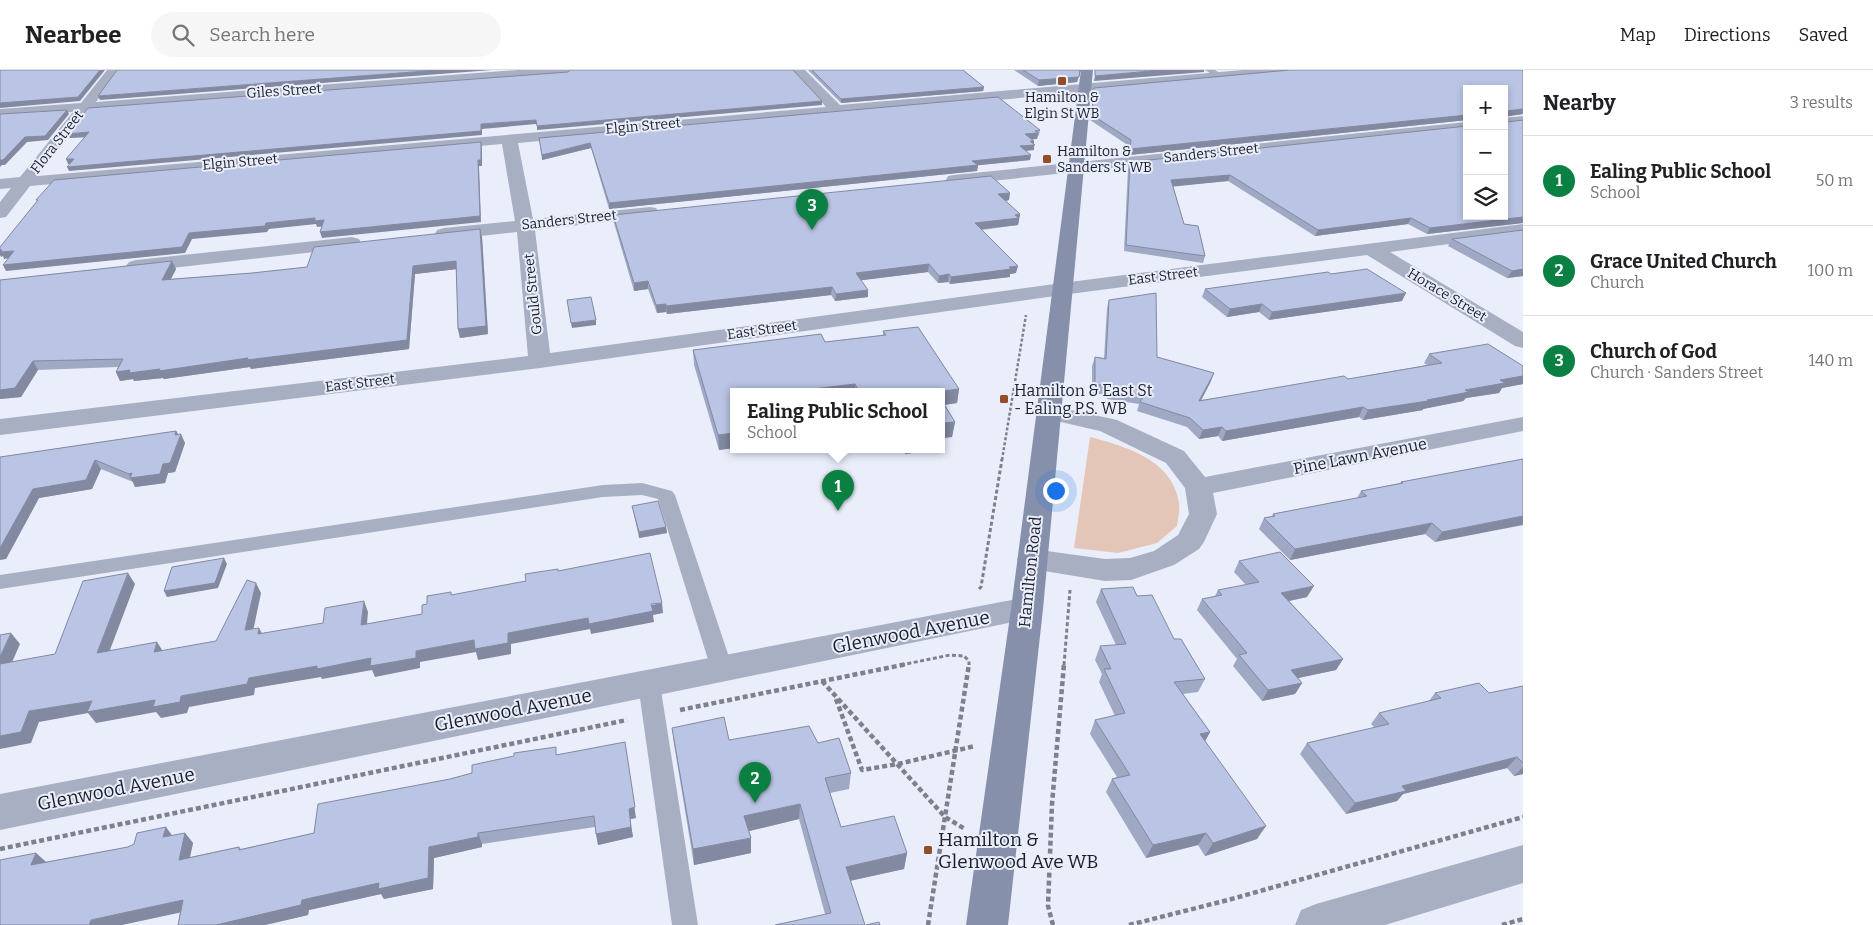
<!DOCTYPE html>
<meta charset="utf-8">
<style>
:root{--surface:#fff;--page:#f6f6f6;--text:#202124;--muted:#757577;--line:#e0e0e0;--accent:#0b8043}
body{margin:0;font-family:Bitter,serif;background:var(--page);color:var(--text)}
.controls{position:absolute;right:15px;top:15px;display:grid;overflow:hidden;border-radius:0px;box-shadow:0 2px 8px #0003}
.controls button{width:45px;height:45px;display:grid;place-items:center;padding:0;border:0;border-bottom:1px solid var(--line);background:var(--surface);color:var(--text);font:25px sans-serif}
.you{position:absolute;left:1055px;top:420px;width:18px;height:18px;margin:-12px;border:4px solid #fff;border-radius:50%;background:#1a73e8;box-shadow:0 0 0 8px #1a73e833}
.badge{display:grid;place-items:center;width:32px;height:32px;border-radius:50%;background:var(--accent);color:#fff;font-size:16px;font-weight:700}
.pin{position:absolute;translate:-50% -41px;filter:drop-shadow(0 1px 2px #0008)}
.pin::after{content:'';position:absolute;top:26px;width:18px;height:15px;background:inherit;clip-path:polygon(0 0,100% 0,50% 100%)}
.popup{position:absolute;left:730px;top:318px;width:215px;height:65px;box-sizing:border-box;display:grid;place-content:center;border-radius:0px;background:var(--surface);filter:drop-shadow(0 1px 4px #0005);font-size:16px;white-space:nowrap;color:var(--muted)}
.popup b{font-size:19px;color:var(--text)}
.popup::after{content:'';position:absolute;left:50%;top:100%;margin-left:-10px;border:10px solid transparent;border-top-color:var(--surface)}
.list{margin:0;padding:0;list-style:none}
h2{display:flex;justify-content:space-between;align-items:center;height:65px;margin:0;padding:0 20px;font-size:21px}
h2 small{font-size:16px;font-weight:400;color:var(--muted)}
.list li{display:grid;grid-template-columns:32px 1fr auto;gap:15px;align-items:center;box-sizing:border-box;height:90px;padding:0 20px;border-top:1px solid var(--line)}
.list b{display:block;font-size:19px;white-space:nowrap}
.list p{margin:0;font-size:16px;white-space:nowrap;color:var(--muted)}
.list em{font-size:16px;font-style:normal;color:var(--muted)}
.icon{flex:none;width:28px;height:28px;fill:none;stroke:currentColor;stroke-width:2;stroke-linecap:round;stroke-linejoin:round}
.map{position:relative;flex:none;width:1523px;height:855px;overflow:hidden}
header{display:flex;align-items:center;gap:30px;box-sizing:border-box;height:70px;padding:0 25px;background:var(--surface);border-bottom:1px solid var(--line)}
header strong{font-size:24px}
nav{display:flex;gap:28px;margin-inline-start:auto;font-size:18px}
.search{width:350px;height:45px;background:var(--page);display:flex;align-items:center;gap:12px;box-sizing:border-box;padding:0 18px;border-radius:28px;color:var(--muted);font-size:19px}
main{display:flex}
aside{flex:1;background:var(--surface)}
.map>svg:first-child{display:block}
</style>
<header>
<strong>Nearbee</strong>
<div class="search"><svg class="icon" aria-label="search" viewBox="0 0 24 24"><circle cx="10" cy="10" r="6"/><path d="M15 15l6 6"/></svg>Search here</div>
<nav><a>Map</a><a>Directions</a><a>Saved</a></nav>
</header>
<main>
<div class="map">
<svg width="1523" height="855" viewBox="0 0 1523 855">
<rect width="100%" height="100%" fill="#eaeefb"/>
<path fill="#e4c6b9" d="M1090 367C1125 376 1173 390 1179 433 1180 440 1178 449 1177 456L1157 473 1118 483 1074 478Z"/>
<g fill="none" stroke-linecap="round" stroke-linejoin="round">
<path stroke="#7d818e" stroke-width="2.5" stroke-dasharray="3 2" stroke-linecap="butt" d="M1002 390 1026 245"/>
<g stroke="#7d818e" stroke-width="3" stroke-dasharray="4 2.5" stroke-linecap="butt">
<path d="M979 519 981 517 1002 389"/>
<path d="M901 595 950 585 964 586 969 591V595"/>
<path d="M1064 595 1070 520"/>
</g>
<g stroke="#7d818e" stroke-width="4.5" stroke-dasharray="5 3" stroke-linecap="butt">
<path d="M822 611 945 747 965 759"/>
<path d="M836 629 862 700 898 694 975 676"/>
<path d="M680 640 907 594"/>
<path d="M0 779 627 650"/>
<path d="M928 855 969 594"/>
<path d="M1053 855 1048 836 1052 734 1064 594"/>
<path d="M1129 855 1228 830 1523 747"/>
<path d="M1502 855 1523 849"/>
</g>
<g fill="#a8afc2" fill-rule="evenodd">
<path d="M1205 0H1215L1225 6 1218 8Z"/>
<path d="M642 413 672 421 675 425 733 599 730 605 722 607 714 605 711 599 658 429 642 425 603 427 0 519V505L603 415Z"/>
<path d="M649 605 657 608 660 614 698 855H672L638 614 641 608Z"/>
</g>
<g fill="#a8afc2" fill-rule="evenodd">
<path d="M107 0H120L96 32 517 0H574L568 4 89 40 38 106 826 37 792 0H805L840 35 1243 0H1293L1287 4 518 73 533 149 650 137 656 138 659 142 656 146 650 147 535 160 550 283 1062 213 1523 154V164L1390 182 1523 262V278L1515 276 1367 185 1062 225 540 298 0 365V349L528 286 517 162 444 170 437 168 435 164 437 160 444 158 515 151 502 74 30 116 6 147 0 148V132L11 118 0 119V109L20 107 73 42 0 47V39L81 33Z"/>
<path d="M1523 46V54L1504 56V48Z"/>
<path d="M1467 52V60L954 115 948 114 946 110 948 106 954 105Z"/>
<path d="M352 167 359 169 361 173 359 177 136 202 129 200 126 196 129 192 136 190Z"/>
<path d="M1048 335 1117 350 1184 381 1205 407 1523 347V361L1213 423 1217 444 1204 472 1199 479 1174 495 1131 510 1105 511 1032 499 1022 496 1017 489 1022 482 1032 479 1105 489 1130 488 1154 481 1178 465 1189 444 1185 418 1166 393 1100 361 1039 347 1036 342 1039 337Z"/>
<path d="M1027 527 1038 531 1043 539 1038 547 0 760V724Z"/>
<path d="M1523 775V813L1385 855H1295L1301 840 1316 834Z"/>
</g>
<path fill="#8790ab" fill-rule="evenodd" d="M1081 0H1093L1043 539 1008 855H966L1011 539Z"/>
</g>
<g fill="#a0a9c4">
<path d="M808 0H963L984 17 983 21 841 33Z"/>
<path d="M1014 0H1081L1077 12 1038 16Z"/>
<path d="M1290 0H1523V44L1505 46V50L1507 52 1523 50V153L1427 164 1408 154 1315 166 1228 111 1173 116 1184 154 1198 156 1205 186 1203 193 1124 181 1128 98 1130 92 1467 56V146H1504V19H1467V50L1129 85V76L1090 50 1094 18Z"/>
<path d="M1040 60 1039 65 1038 66 1037 69H1032L1034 71V80L1026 81 1030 90 978 95 977 101 609 139 591 78 542 90 539 68Z"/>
<path d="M1005 130 1020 144 1018 155 982 160 1016 203 1010 204V207L950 214 948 212 938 213 928 202 861 210 868 227 835 231 831 225 667 244 666 242 657 243 648 219 634 221 614 153 613 145 1009 130Z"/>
<path d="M1523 160V206L1507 208 1448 176 1452 169Z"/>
<path d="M482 167 488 264 460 268 458 259 456 199 415 204 409 279 251 299 250 297 164 309 163 308 134 311 133 309 120 311 116 302 118 297 38 300 21 327 0 329V210L172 191 176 199 171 209 252 203 307 197Z"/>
<path d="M1331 204 1402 231 1269 250 1259 242 1227 247 1202 227 1205 219Z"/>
<path d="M1109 230 1157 287 1214 303 1210 313 1201 330 1348 309 1427 295 1424 293 1429 284 1523 296V314L1502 318 1499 323 1466 328 1463 331 1423 339V340L1363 350 1359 347 1222 371 1218 366 1199 369 1187 357 1137 341 1139 334 1107 329V325L1092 323V296L1095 287 1104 288 1107 238Z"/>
<path d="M918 257 959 319 957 333 945 335 955 352 952 367 942 368V322H734V378L719 380 694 295 693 280 821 264 825 272 883 265V261Z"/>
<path d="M176 361 178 364 185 373 175 402 168 403 165 413 135 417 133 412 101 399 92 419 39 428 6 489 0 387Z"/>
<path d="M1523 389 1435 472 1425 464 1290 490 1259 459 1264 448 1272 446 1273 444 1357 428 1361 421 1400 413 1401 412Z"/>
<path d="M632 436 666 457 667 463 639 468Z"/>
<path d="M1239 491 1307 527 1289 531 1343 589 1336 600 1298 608 1302 613 1295 624 1262 631 1233 596 1237 589 1197 540 1202 529 1215 526 1218 520 1246 515 1234 502Z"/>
<path d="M1101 519 1137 526 1174 569 1205 609 1198 622 1183 624 1210 662 1205 671 1257 769 1205 786 1198 775 1146 788 1106 722 1112 709 1117 707 1090 664 1095 650 1115 646 1099 612 1102 604 1095 590 1100 576 1116 575 1096 532Z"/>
<path d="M1523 616V704L1514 706 1507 698 1403 724 1397 731 1346 744 1300 684 1307 673 1375 658 1371 654 1379 643 1428 632 1435 623H1489Z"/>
<path d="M672 658 729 670 818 673 851 703 849 719 830 723 841 757 907 783 904 799 850 811 865 855 825 844 799 749 749 761 751 783 694 795 674 674Z"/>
<path d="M558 685 636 748 630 749 633 767 598 775 595 757 482 774V777L434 788 433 819 384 829 381 824 309 840 308 845 265 855H178L180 842 0 855 36 783 46 792 128 777 185 763 193 773 190 787 239 777 241 779 314 763 450 709Z"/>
</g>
<g fill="#8289a0">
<path d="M100 0H105L80 31 0 38V33Z"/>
<path d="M439 0H492L100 30 98 26Z"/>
<path d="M1081 0 1077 12 1038 16 1039 10Z"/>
<path d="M1162 0H1204V2L1094 11 1095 6Z"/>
<path d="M984 17 983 21 841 33V29Z"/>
<path d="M822 31V35L537 60V56Z"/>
<path d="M1523 39V44L1504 47 1506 41Z"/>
<path d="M67 40 69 44 48 70 27 72 5 95H2L0 97V90L25 67Z"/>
<path d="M1467 45V50L1129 85 1130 79Z"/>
<path d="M536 50V54L482 59V65L69 101 67 97 481 54Z"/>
<path d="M89 62 91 67 70 68 67 64Z"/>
<path d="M1038 63 1037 69 1024 70 1025 64Z"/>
<path d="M1030 71H1034V80L1019 81 1020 76Z"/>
<path d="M481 72 482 78V96H479L481 152 322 168 320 162 478 90Z"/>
<path d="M590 73 591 78 542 90V85Z"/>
<path d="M1031 85 1030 90 971 96 972 91Z"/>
<path d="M66 89H74L76 93 68 94Z"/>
<path d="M978 95 977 101 609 139V133Z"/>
<path d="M1230 105 1228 111 1169 117 1171 110Z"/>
<path d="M1010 123 1009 130 997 131 998 124Z"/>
<path d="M1020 144 1018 155 974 160 975 153Z"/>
<path d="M1523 147V153L1427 164 1430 158Z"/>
<path d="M315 148 324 150 326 156 317 157 316 154 269 159 267 162 192 169 185 183 6 201 3 195 189 163 266 153Z"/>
<path d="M1411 148 1408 154 1315 166 1318 160Z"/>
<path d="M480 159 482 167 488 264 460 268 458 259Z"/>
<path d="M0 180 14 181 18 187 4 189 3 186 1 187 0 185Z"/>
<path d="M172 191 176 199 166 218 162 210Z"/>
<path d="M456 191 458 199 415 204 409 279 251 299 250 297 164 309 163 308 134 311 133 309 120 311 116 302 413 196Z"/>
<path d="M929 194 928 202 856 211V203Z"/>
<path d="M1018 196 1016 203 1010 204V207L950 214 951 207Z"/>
<path d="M1523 199V206L1507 208 1512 201Z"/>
<path d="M949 204 948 212 938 213 939 206Z"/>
<path d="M648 211V219L634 221V213Z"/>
<path d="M832 217 831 225 667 244 666 236Z"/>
<path d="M868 220V227L835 231 836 224Z"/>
<path d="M1406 223 1402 231 1269 250 1272 242Z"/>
<path d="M666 234V242L657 243 656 235Z"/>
<path d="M1262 234 1259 242 1227 247 1230 239Z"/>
<path d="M596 250V255L572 258 571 253Z"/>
<path d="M33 291 38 300 21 327 0 329V320Z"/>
<path d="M1214 303 1210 313 1196 340 1199 331Z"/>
<path d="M1523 305V314L1502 318 1499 323 1466 328 1463 331 1423 339V340L1363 350 1368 340 1427 330 1500 310Z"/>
<path d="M855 314V322H787Z"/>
<path d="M959 319 957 333 942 335V322H936Z"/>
<path d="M1363 337 1359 347 1222 371 1226 361Z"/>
<path d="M955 352 952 367 942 368V353Z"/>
<path d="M1222 357 1218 366 1199 369 1203 360Z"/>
<path d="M176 361 180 367 181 364 185 373 175 402 168 403 165 413 135 417 129 404 175 365Z"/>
<path d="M734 363V378L719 380 718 365Z"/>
<path d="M905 380H930V381L905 384Z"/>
<path d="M95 390 101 399 92 419 39 428 6 489 0 490V478L33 419Z"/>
<path d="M1523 446V455L1435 472 1442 462Z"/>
<path d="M1432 453 1425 464 1290 490 1295 479Z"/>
<path d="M666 457 667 463 639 468V462Z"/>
<path d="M224 488 227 494 218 518 167 527 164 521Z"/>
<path d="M128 503 135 514 105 593 97 583Z"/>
<path d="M256 513 261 523 251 571 245 560Z"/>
<path d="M1314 516 1307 527 1275 534 1281 523Z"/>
<path d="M364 531 368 542 366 566 361 555Z"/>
<path d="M662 533 663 543 653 545 654 552 591 564 590 559 511 574V584L478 590 476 582 420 592V598L375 607 372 600 322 609 321 607 255 618 254 625 189 637 187 643 161 648 156 642 96 653 88 643 39 652 31 673 0 679V666L29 641 92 631 155 630 181 626 249 608 317 596 416 581Z"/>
<path d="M259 558 265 569 258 564Z"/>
<path d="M11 563 20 574 6 606 0 599V587Z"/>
<path d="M157 572 164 583 154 582Z"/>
<path d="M1343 589 1336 600 1284 611 1291 600Z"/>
<path d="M1302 613 1295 624 1262 631 1268 620Z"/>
<path d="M1210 662 1203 675 1200 664Z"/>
<path d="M625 672 636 748 630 749 633 767 598 775 596 764 629 739Z"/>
<path d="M1517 687 1507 698 1403 724 1397 731 1346 744 1355 733 1402 716Z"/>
<path d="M1523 697V704L1514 706Z"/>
<path d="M800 734 799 749 745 762 744 746Z"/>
<path d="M1266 756 1257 769 1205 786 1213 773Z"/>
<path d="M166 757 174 768 163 767Z"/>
<path d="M185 763 193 773 187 800 179 790Z"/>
<path d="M478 763 482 774V777L434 788 433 819 384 829 381 824 309 840 308 845 265 855H216L302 830 429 777Z"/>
<path d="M1206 763 1198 775 1146 788 1153 775Z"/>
<path d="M751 768V783L694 795 693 779Z"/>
<path d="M36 783 47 793 31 795Z"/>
<path d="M907 783 904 799 844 812 846 797Z"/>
<path d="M183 830 192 840 122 855H89L91 850Z"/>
</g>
<g fill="#bac4e4" stroke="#8289a0">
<path d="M0 0H100L78 27 0 33Z"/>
<path d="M117 0H439L98 26Z"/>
<path d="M570 0H793L822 31 537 56 536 50 481 54V61L67 97 74 89H66L89 62 67 64 88 38 568 2Z"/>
<path d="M812 0H963L984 17 841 29Z"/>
<path d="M1023 0H1080L1079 7 1039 10Z"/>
<path d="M1095 0H1162L1095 6Z"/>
<path d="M1290 0H1523V39L1506 41 1505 50 1507 52 1523 50V147L1430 158 1411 148 1318 160 1230 105 1171 110 1184 154 1198 156 1205 186 1126 175 1130 92 1467 56V146H1504V19H1467V45L1130 79 1131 70 1092 45 1094 18Z"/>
<path d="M998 27 1040 60 1035 61 1038 63 1025 64 1034 71H1030L1035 75 1020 76 1031 85 972 91 978 95 609 133 590 73 542 85 539 68Z"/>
<path d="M67 40 45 66 25 67 3 90H0V44Z"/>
<path d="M481 72V90H478L480 146 320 162 324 150 315 151V148L266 153 265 156 189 163 182 177 3 195 14 181 1 182 2 180H0V177L38 130H36L54 110Z"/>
<path d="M991 106 1010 123 998 124 1020 144 1015 145 1019 148 975 153 1018 196 1009 197 1011 199 951 207 949 204 939 206 929 194 856 203 868 220 836 224 832 217 666 236V234L656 235 648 211 634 213 613 145Z"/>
<path d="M480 159 486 256 458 259 456 191 413 196 407 270 247 290 248 288 159 301 160 299 129 303 130 300 116 302 123 289 33 291 15 318 0 320V210L172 191 162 210 252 203 307 197 314 177Z"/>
<path d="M1523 160V199L1512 201 1452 169Z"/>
<path d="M1367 199 1406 223 1272 242 1262 234 1230 239 1205 219 1328 202 1331 204Z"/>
<path d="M1156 223 1157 287 1214 303 1199 331 1344 306 1348 309 1442 293 1429 284 1488 274 1523 296V306L1500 310 1505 313 1465 320 1469 322 1427 330 1428 331 1368 340 1363 337 1226 361 1222 357 1203 360 1190 348 1140 332 1145 325 1110 320V316L1095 314V287L1106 289 1109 230Z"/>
<path d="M591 227 596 250 571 253 567 230Z"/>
<path d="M918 257 959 319 936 322H859L855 314 787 322H734V363L718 365 693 280 821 264 825 272 886 265 883 261Z"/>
<path d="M942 331 955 352 942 353Z"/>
<path d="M176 361 175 365 181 364 170 393 163 394 160 404 130 408 132 403 129 404 95 390 86 410 33 419 0 478V387Z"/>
<path d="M1523 389V446L1442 462 1432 453 1295 479 1264 448 1275 446 1273 444 1367 426 1361 421 1403 413 1401 412Z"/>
<path d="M658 431 666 457 639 462 632 436Z"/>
<path d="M1280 482 1314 516 1281 523 1343 589 1291 600 1302 613 1268 620 1239 585 1247 583 1202 529 1222 525 1218 520 1259 512 1239 491Z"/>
<path d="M650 483 662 533 651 534 653 541 589 554 588 548 508 563V573L475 579 474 570 416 581V588L370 596 371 588 317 599V596L249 608 247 614 181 626 180 632 153 637 155 630 87 642 92 631 29 641 21 662 0 666V594L55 584 83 511 128 503 97 583 157 572 154 582 216 571 247 510 256 513 245 560 259 558 258 564 323 553 325 538 364 531 361 555 422 544V535L427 534V526L451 522V525L526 511 525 504 558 499V501Z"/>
<path d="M224 488 215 513 164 521 172 497Z"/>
<path d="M1133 517 1137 526 1152 525 1174 569H1181L1205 609 1174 612 1210 662 1200 664 1266 756 1213 773 1206 763 1153 775 1112 709 1130 705 1095 650 1125 643 1104 599H1111L1100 576 1126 574 1101 519Z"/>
<path d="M11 563 0 587V565Z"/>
<path d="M1479 613 1489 623 1523 616V693L1517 687 1402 716 1406 721 1355 733 1307 673 1389 654 1379 643 1441 628 1435 623Z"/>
<path d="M724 647 729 670 809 656 818 673 839 668 851 703 825 708 841 757 894 746 907 783 846 797 865 855H775L831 843 800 734 744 746 751 768 693 779 672 658Z"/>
<path d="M625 672 635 737 629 739 631 757 596 764 594 746 478 763V767L429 777 428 808 378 819 379 813 302 830 301 835 216 855H178L183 830 91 850 89 855H0V790L36 783 31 795 128 777 134 774 137 763 166 757 163 767 185 763 179 790 239 777V780L314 763 318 734 450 709 472 703V695L514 686V683L556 677V685Z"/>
<path d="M879 852 880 855H866Z"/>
</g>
<g fill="#944d29" stroke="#eaeefb" stroke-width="2">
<rect x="1057" y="6" width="10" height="10" rx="2.5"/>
<rect x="1042" y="84" width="10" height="10" rx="2.5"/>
<rect x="999" y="324" width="10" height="10" rx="2.5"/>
<rect x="923" y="775" width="10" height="10" rx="2.5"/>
</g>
<g text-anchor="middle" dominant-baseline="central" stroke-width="4" stroke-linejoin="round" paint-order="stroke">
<g font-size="14" fill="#1b1f2b" stroke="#eaeefb">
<text transform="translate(284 21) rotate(-4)">Giles Street</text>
<text transform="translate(643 56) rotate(-5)">Elgin Street</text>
<text transform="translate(57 72) rotate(-52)">Flora Street</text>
<text transform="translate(1211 83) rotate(-6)">Sanders Street</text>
<text transform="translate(240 92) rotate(-5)">Elgin Street</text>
<text transform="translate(569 150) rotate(-6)">Sanders Street</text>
<text transform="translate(1163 206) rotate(-7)">East Street</text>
<text transform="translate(533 224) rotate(-96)">Gould Street</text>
<text transform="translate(1447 225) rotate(31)">Horace Street</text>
<text transform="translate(762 260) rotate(-8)">East Street</text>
<text transform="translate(360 313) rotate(-7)">East Street</text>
</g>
<g font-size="14" fill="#1b1f2b" stroke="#eaeefb">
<text x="1062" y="27">Hamilton &amp;<tspan x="1062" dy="16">Elgin St WB</tspan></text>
<text x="1057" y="81" text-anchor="start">Hamilton &amp;<tspan x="1057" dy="16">Sanders St WB</tspan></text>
</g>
<g font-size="16" fill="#1b1f2b" stroke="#eaeefb" text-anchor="start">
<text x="1014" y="320">Hamilton &amp; East St<tspan x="1014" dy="18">- Ealing P.S. WB</tspan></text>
</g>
<g font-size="16" fill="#1b1f2b" stroke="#eaeefb">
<text transform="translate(1360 386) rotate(-11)">Pine Lawn Avenue</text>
<text transform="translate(1030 502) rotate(-84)">Hamilton Road</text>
</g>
<g font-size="19" fill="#1b1f2b" stroke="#eaeefb">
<text transform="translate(911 562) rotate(-11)">Glenwood Avenue</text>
<text transform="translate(513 640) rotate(-11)">Glenwood Avenue</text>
<text transform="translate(116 719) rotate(-11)">Glenwood Avenue</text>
</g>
<g font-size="19" fill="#1b1f2b" stroke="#eaeefb" text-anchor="start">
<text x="938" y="769">Hamilton &amp;<tspan x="938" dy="22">Glenwood Ave WB</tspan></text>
</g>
</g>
</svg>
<div class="controls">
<button>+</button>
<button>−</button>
<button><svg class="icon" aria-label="layers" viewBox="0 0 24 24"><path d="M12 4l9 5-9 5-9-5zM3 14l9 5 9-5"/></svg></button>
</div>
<div class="you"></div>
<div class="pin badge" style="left:838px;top:441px">1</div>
<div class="popup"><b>Ealing Public School</b>School</div>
<div class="pin badge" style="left:755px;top:733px">2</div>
<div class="pin badge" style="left:812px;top:160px">3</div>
</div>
<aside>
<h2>Nearby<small>3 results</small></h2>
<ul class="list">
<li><span class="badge">1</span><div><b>Ealing Public School</b><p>School</p></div><em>50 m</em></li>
<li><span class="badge">2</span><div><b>Grace United Church</b><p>Church</p></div><em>100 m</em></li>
<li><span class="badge">3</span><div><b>Church of God</b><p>Church · Sanders Street</p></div><em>140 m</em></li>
</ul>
</aside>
</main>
